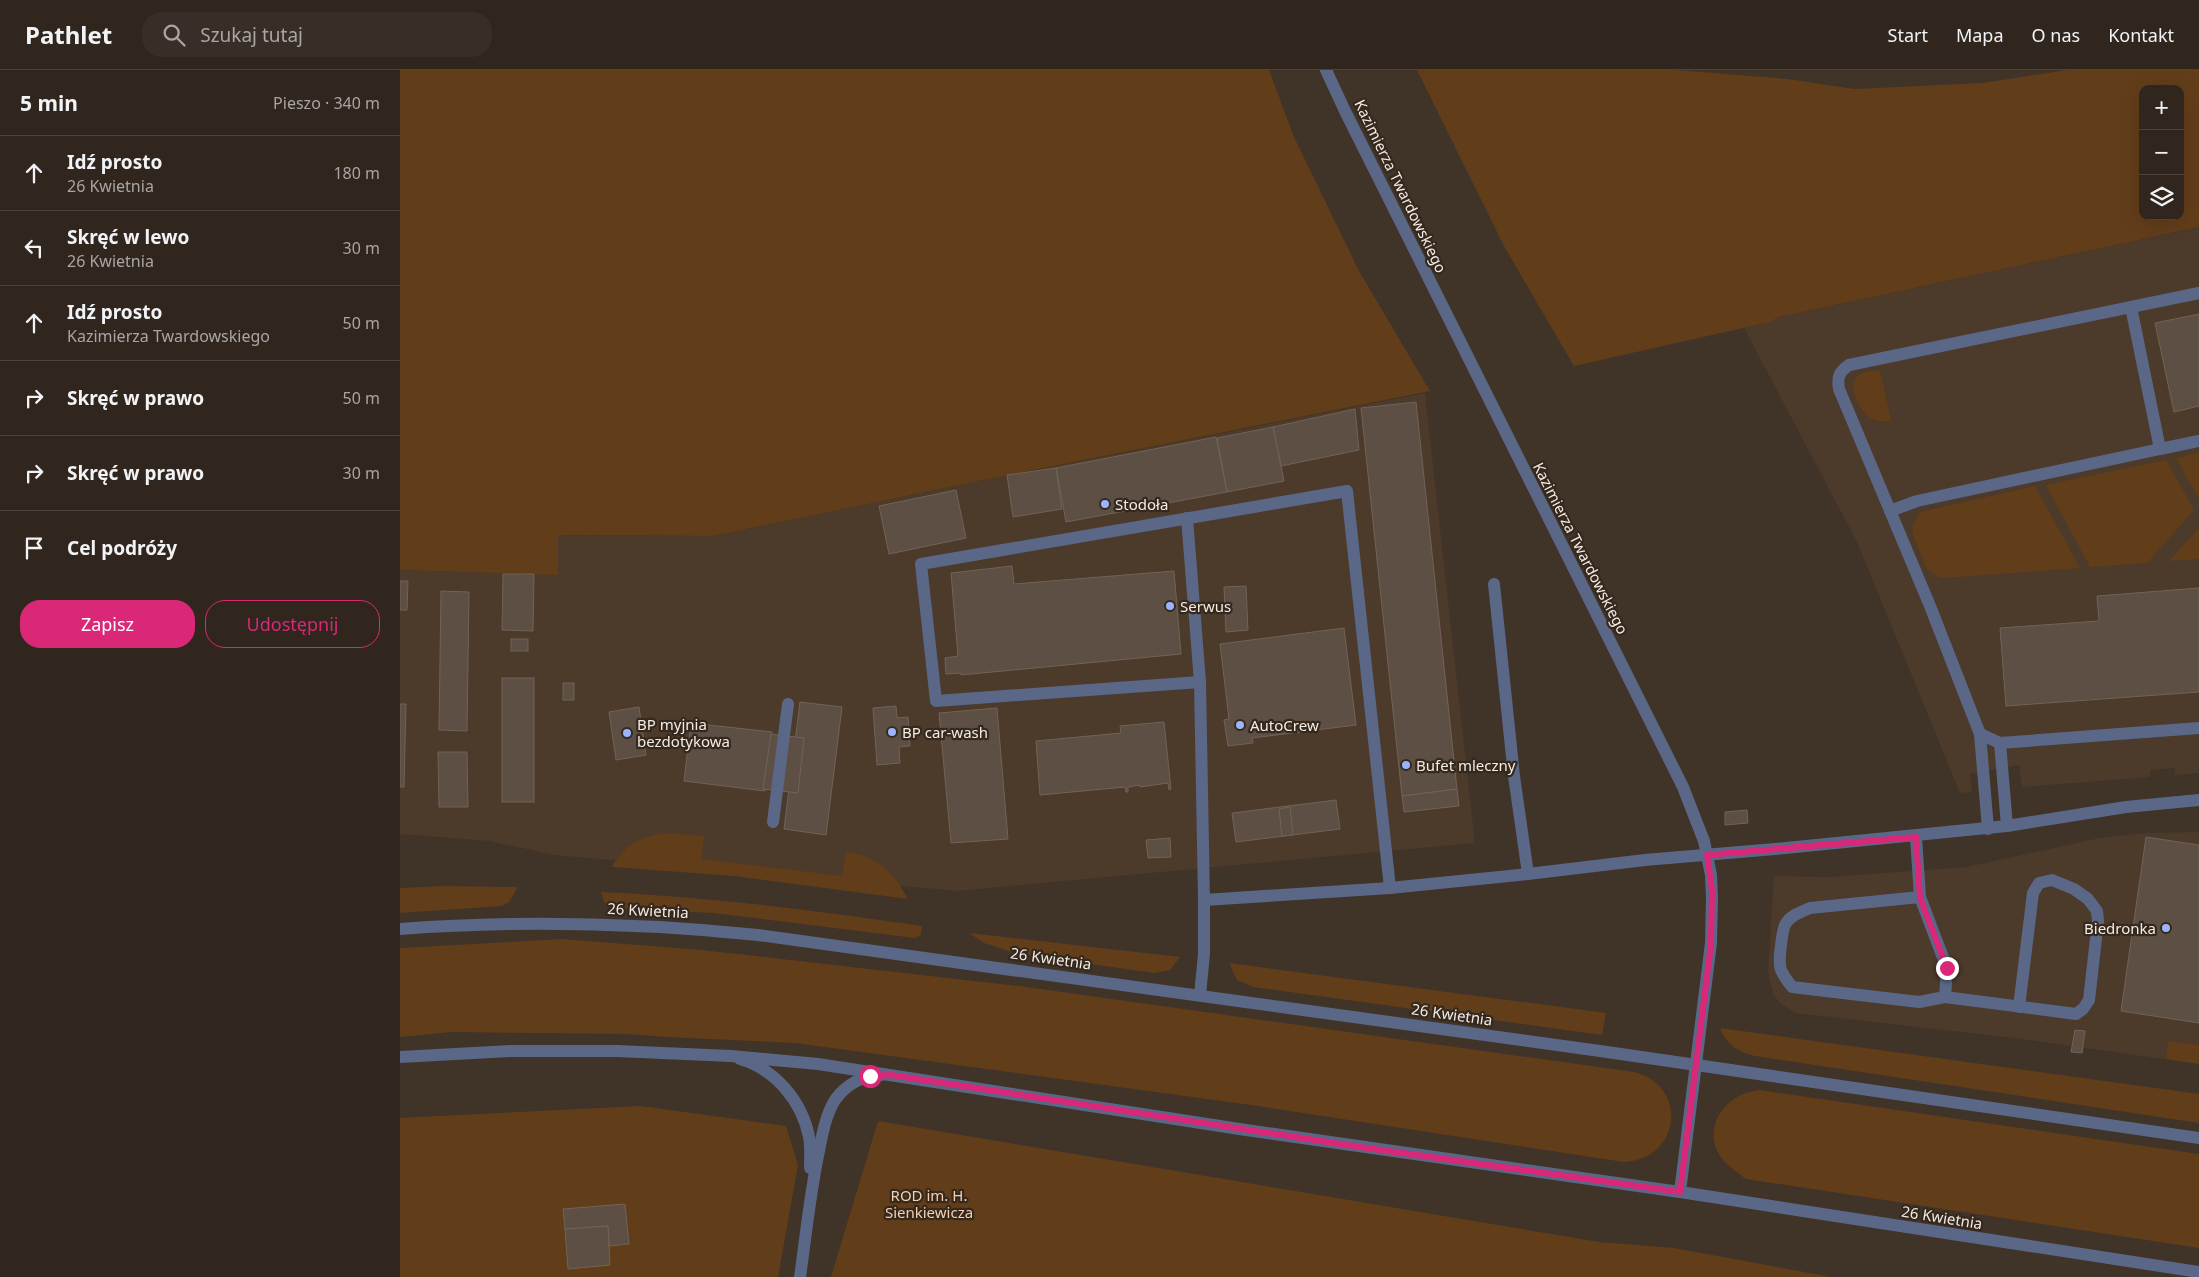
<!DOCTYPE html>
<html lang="pl">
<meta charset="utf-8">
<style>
:root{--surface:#30261e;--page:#382e27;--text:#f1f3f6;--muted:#a8a5a4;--line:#4b433c;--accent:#db2777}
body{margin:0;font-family:"Noto Sans",sans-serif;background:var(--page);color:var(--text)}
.controls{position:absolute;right:15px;top:15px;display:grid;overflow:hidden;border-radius:10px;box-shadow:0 5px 20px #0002}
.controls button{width:45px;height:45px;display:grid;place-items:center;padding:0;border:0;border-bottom:1px solid var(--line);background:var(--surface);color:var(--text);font:25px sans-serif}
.stop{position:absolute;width:15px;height:15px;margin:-11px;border:4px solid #db2777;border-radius:50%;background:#fff}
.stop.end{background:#db2777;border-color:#fff;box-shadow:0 1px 5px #0008}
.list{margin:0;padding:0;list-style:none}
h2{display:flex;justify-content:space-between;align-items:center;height:65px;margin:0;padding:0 20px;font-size:21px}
h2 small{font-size:16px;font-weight:400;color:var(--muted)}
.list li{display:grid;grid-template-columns:32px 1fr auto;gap:15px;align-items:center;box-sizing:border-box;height:75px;padding:0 20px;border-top:1px solid var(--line)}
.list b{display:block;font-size:19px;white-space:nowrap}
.list p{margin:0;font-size:16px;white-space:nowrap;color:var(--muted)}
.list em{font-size:16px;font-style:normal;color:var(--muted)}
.actions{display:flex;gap:10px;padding:15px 20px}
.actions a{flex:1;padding:11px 0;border:1px solid var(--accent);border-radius:20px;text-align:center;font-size:18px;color:var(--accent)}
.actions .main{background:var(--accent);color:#fff}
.icon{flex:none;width:28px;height:28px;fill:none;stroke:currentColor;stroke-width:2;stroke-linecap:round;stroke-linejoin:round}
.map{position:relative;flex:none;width:1799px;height:1207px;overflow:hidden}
header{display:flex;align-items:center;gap:30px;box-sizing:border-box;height:70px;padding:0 25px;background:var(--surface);border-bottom:1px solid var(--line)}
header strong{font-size:24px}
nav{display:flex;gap:28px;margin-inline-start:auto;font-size:18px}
.search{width:350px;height:45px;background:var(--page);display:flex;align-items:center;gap:12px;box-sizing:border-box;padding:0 18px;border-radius:20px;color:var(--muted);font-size:19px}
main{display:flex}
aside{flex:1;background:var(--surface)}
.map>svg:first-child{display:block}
</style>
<header>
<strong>Pathlet</strong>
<div class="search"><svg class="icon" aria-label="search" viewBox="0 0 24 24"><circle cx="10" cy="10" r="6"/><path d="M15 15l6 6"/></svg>Szukaj tutaj</div>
<nav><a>Start</a><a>Mapa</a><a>O nas</a><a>Kontakt</a></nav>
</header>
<main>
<aside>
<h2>5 min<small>Pieszo · 340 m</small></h2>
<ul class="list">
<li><svg class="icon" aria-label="ahead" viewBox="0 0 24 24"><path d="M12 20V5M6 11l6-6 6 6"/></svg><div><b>Idź prosto</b><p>26 Kwietnia</p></div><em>180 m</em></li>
<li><svg class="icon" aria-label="left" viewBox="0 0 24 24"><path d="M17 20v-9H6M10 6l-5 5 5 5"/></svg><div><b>Skręć w lewo</b><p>26 Kwietnia</p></div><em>30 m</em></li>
<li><svg class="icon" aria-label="ahead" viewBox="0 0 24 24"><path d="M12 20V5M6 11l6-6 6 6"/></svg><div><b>Idź prosto</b><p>Kazimierza Twardowskiego</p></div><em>50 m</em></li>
<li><svg class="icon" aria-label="right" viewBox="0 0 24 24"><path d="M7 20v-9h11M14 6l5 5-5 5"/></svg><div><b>Skręć w prawo</b></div><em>50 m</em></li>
<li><svg class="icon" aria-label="right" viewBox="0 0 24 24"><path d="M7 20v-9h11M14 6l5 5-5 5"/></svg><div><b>Skręć w prawo</b></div><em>30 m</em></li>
<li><svg class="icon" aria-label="arrive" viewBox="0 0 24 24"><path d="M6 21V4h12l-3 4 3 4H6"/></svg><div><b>Cel podróży</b></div></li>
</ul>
<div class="actions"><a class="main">Zapisz</a><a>Udostępnij</a></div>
</aside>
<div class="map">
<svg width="1799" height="1207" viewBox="0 0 1799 1207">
<rect width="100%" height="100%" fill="#403328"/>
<g fill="#4c3a2b">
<path d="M1799 157V703L1775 705V698L1750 700V707L1622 717 1619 695 1570 704 1572 722 1560 723 1457 472 1344 258 1370 252 1379 247Z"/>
<path d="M1025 323 1075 773 557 821 154 785 89 771 0 764V500L158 505V465L313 466 584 410Z"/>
<path d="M1799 762V994L1614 968 1395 943 1380 933 1373 924 1368 902 1374 806 1429 807 1567 797 1699 768 1746 763Z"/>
</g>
<g fill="#623d1a" fill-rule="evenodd">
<path d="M0 0H869L894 67 959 201 1030 321 584 410 313 466 158 465V505L0 500Z"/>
<path d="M1017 0H1275L1388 9 1454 19 1583 13 1667 0H1799V157L1379 247 1370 252 1174 296 1104 176ZM1743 19H1780V146H1743Z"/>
<path d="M1480 300 1491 351C1483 351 1477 352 1471 348 1460 343 1447 317 1457 307 1462 301 1472 301 1480 300Z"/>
<path d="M1799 383V429L1776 388Z"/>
<path d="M1766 390 1794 440 1747 493 1690 497 1646 415Z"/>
<path d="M1635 416 1680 498 1544 508 1538 507 1526 498 1513 464V454L1520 442Z"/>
<path d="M1799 458V489L1769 491Z"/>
<path d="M265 763 304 766 301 789 442 806 446 782C479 787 493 801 508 829L334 806 212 797C223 776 241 766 265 763Z"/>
<path d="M43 816 118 817 109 832 102 836 0 843V818Z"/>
<path d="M201 822C309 827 415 840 522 856L521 864 518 867 514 868 313 843 213 838 204 832Z"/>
<path d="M569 863 780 887 770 900 754 903 614 883 584 873Z"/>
<path d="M162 869 302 880 619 916 1234 1002C1289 1016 1281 1089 1224 1092L851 1035 395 973 267 967 229 964 52 962 0 967V878Z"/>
<path d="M829 893 1206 943 1202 965 853 917 837 910Z"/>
<path d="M1320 958 1799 1024V1053L1355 986C1338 982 1327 975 1320 958Z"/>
<path d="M1768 971 1799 975V994L1766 989Z"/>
<path d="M1359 1020 1799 1084V1178L1346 1109C1337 1102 1327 1096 1320 1086 1301 1056 1327 1023 1359 1020Z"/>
<path d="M241 1036 386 1056 398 1095 378 1207H0V1048Z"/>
<path d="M478 1051 1199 1172 1274 1178 1431 1207H431Z"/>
</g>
<g fill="#5d4f44" stroke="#716357">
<path d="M1799 244V336L1774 342 1755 253Z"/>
<path d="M1016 332 1057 719 1002 726 961 338Z"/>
<path d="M955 339 959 380 881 396 873 357Z"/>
<path d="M873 357 884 411 827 422 817 368Z"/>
<path d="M816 367 827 422 666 452 656 398Z"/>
<path d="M656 398 662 439 613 447 607 405Z"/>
<path d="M556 420 566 468 489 484 479 436Z"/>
<path d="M612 496 614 514 774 501 781 584 561 605V603L546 604 545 588 558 586 551 503Z"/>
<path d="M103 504H134L133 561 102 560Z"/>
<path d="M0 511H8L7 540H0Z"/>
<path d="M846 516 848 560 826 562 824 517Z"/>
<path d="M1799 518V622L1606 636 1600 558 1699 551 1697 526Z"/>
<path d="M41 521 69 522 67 661 39 660Z"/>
<path d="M944 558 956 655 852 668 853 673 828 676 824 650 829 649 820 574Z"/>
<rect x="111" y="569" width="17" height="12"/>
<rect x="102" y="608" width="32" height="124"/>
<rect x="163" y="613" width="11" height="17"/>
<path d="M400 632 442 637 426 765 384 759Z"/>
<path d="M0 634H6L4 717H0Z"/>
<path d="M496 636 497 648 508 647 510 676 499 677 500 693 477 695 473 638Z"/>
<path d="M239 637 246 685 216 690 209 642Z"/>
<path d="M597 638 608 769 551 773 539 643Z"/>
<path d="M764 652 771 719 769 720 768 713 740 717V715L728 717V722H726L725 717 640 725 636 671 721 663 720 656Z"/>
<path d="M291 653 372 662 365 721 284 711Z"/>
<path d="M371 664 404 668 398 723 363 719Z"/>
<path d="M38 682H67L68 737H39Z"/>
<path d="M1057 719 1059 736 1004 742 1002 726Z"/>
<path d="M936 730 940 759 836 772 832 743Z"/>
<path d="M890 737 893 765 882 766 879 739Z"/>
<path d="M1347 740 1348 753 1325 755V742Z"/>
<path d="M1746 767 1799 775V953L1721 941Z"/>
<path d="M770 768 771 787 748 788 746 770Z"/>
<path d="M1675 960 1685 961 1682 983 1671 982Z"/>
<path d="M225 1134 229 1174 209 1176 208 1156 165 1159 163 1139Z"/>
<path d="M208 1156 210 1195 168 1199 165 1159Z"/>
</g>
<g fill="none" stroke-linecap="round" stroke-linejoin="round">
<g stroke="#5b6787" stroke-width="12">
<path d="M1731 237 1760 379 1799 371"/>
<path d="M1490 441 1517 431 1760 379"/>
<path d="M787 448 800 612 804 830"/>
<path d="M1094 514 1114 706 1128 804"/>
<path d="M800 612 536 631 521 494 947 421 990 818"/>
<path d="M1580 664 1600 673 1799 658"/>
<path d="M1600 673 1607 756"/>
<path d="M373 752 388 634"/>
<path d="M1588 759 1580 664 1530 536 1439 319C1437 307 1439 302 1449 295L1799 223"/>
<path d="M1516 767 1520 827 1410 838C1402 842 1392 844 1386 853 1382 859 1379 888 1380 896 1381 904 1388 911 1392 917L1519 932 1545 927 1676 944 1683 939 1689 930 1698 851 1697 841 1688 829 1674 819 1652 810 1639 813 1633 823 1619 937"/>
<path d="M1520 827 1547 898 1545 927"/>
<path d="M800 925 804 884V830L990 818 1128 804 1245 790 1375 779"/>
<path d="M340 989C375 999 402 1031 409 1067 411 1076 410 1088 410 1098"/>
<path d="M400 1207C406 1165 410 1123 419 1081 422 1065 426 1044 435 1030 446 1014 463 1006 481 1005"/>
</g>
<g stroke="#5b6787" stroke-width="12">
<path d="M926 0 945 41 1283 717 1304 771 1311 805 1312 828 1311 873 1280 1122"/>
<path d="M1375 779 1607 756 1726 737 1799 730"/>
</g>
<g stroke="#5b6787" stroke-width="12">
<path d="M0 859C120 850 238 853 358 865L1200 981 1799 1068"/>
<path d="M0 987 112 981H217L331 986 418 994 846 1060 1280 1122 1799 1202"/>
</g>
</g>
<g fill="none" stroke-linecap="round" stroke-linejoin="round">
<path stroke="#db2777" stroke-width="6" d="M470 1006 491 1005 967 1078 1280 1122 1311 874 1312 820 1307 785 1516 767 1520 828 1547 898"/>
</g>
<g fill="#9ab5fd" stroke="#35291e" stroke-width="2">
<circle cx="705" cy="434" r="5"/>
<circle cx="770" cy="536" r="5"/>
<circle cx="840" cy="655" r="5"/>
<circle cx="492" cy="662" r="5"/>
<circle cx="227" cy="663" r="5"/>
<circle cx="1006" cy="695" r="5"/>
<circle cx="1766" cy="858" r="5"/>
</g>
<g text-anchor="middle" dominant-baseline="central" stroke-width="4.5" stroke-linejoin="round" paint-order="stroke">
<g font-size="15" fill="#f4ebe5" stroke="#35291e">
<text transform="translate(1001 116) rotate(64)">Kazimierza Twardowskiego</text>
<text transform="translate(1181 478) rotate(63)">Kazimierza Twardowskiego</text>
<text transform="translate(248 840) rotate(3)">26 Kwietnia</text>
<text transform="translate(651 888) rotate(8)">26 Kwietnia</text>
<text transform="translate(1052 944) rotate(8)">26 Kwietnia</text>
<text transform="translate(1542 1147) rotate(9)">26 Kwietnia</text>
</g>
<g font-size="15" fill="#f4ebe5" stroke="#35291e" text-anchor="start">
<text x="715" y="434">Stodoła</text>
<text x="780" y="536">Serwus</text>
<text x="237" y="654">BP myjnia<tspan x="237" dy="17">bezdotykowa</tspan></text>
<text x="850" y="655">AutoCrew</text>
<text x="502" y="662">BP car-wash</text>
<text x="1016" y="695">Bufet mleczny</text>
<text x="1756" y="858" text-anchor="end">Biedronka</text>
</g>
<g font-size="15" fill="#f3ceaf" stroke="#35291e">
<text x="529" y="1125">ROD im. H.<tspan x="529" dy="17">Sienkiewicza</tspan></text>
</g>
</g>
</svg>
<div class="controls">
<button>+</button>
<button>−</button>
<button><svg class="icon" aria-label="layers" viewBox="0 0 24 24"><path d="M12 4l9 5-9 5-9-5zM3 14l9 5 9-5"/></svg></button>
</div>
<div class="stop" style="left:470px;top:1006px"></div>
<div class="stop end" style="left:1547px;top:898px"></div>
</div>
</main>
